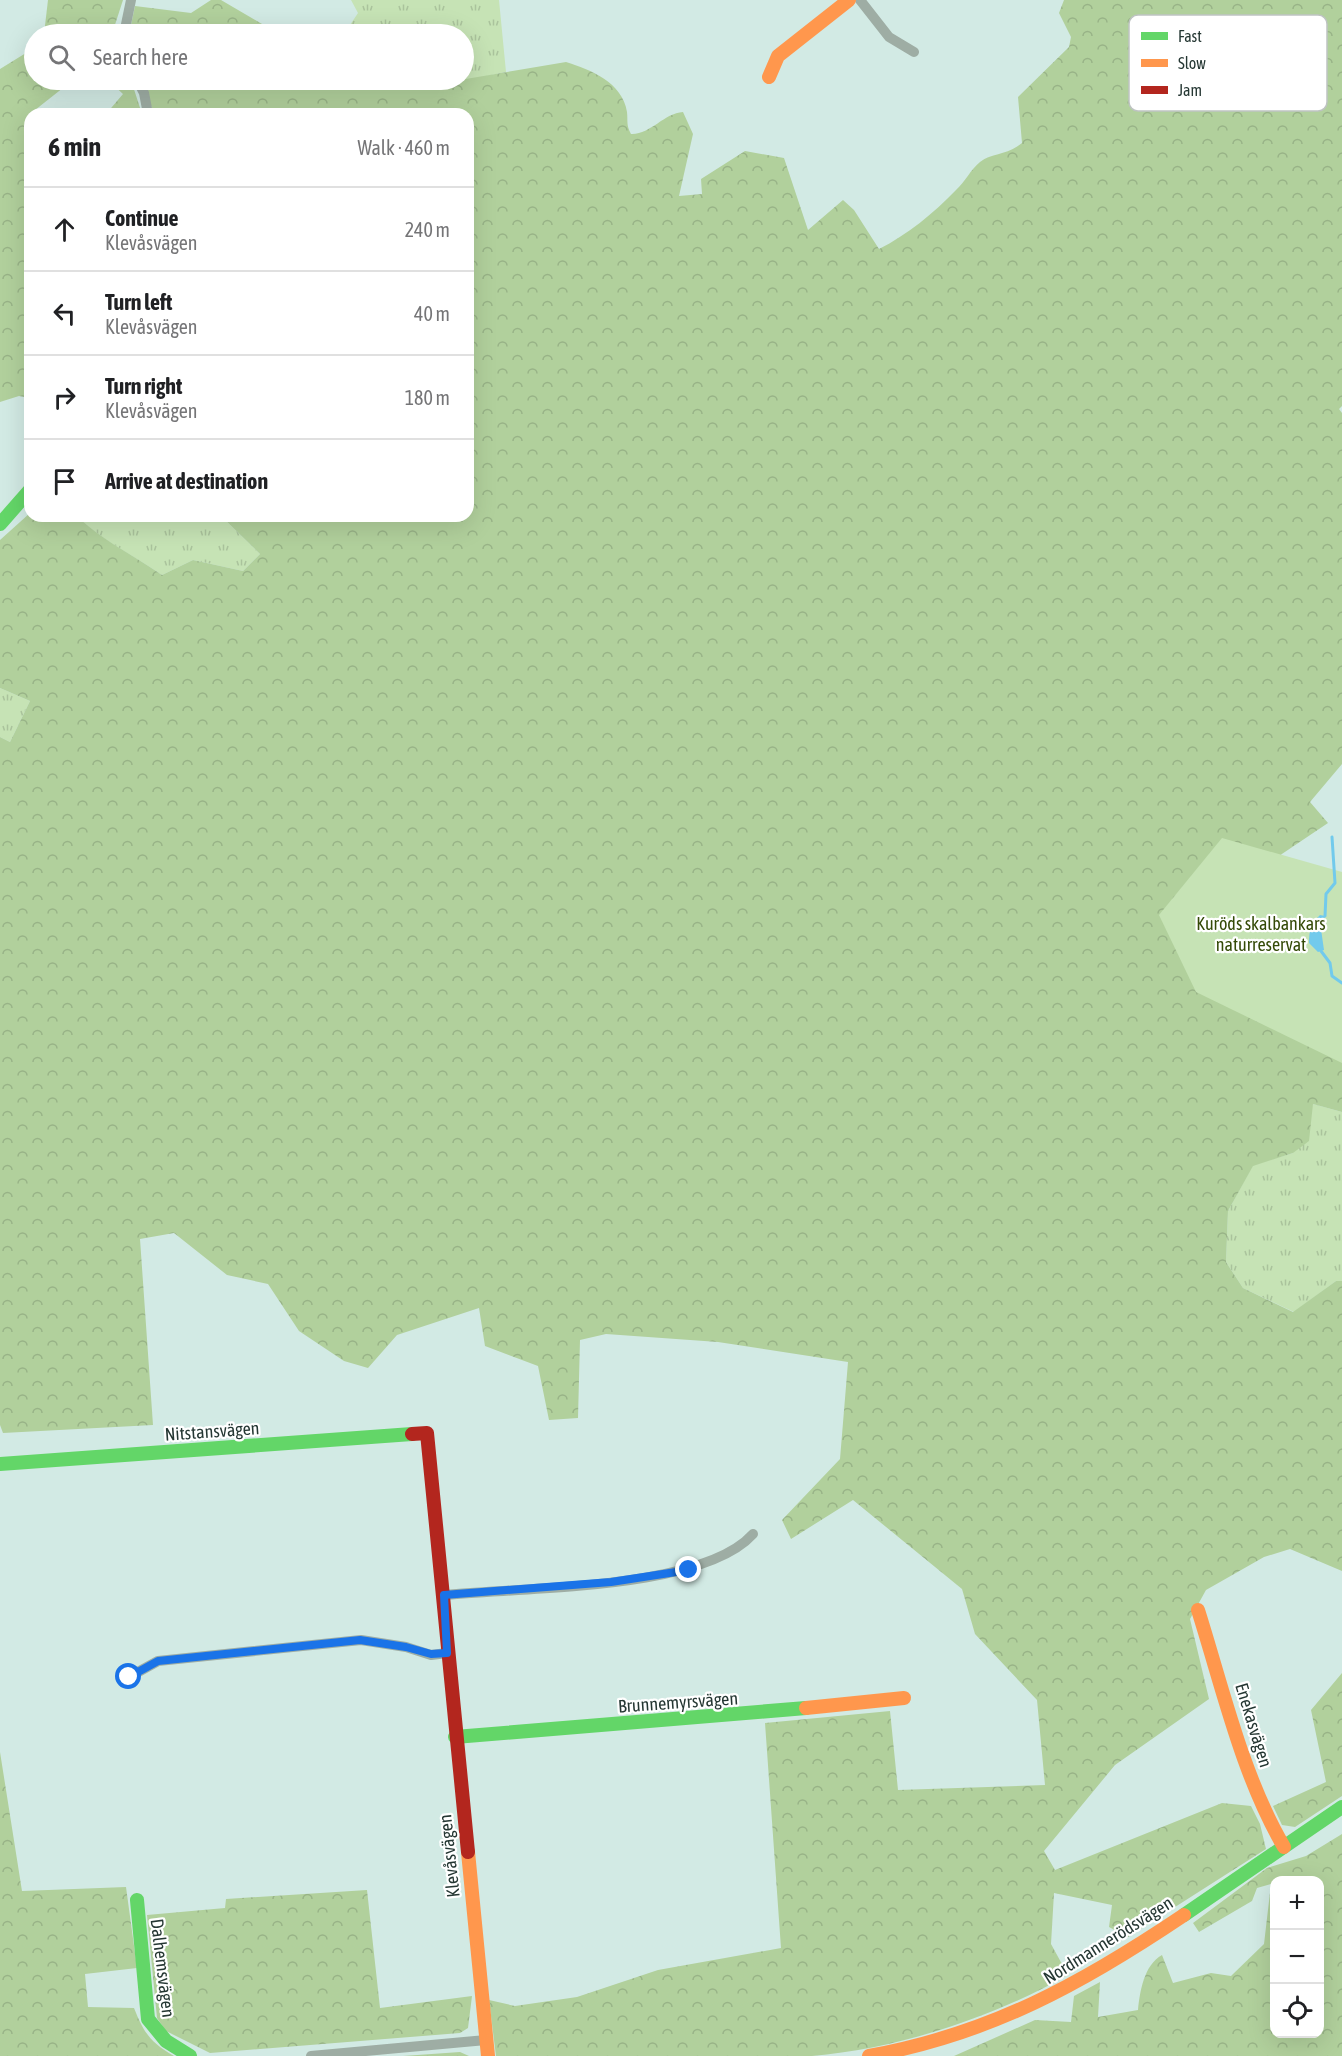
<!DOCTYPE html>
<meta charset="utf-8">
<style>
:root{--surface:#fff;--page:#f6f6f6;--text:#202124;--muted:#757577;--line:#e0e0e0}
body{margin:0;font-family:"Asap Condensed",sans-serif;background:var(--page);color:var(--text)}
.controls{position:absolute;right:18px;bottom:18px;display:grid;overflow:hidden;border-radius:12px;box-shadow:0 6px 24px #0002}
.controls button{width:54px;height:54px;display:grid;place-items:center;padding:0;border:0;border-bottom:2px solid var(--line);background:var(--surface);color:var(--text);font:30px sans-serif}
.stop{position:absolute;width:18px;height:18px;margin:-14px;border:4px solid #1a73e8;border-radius:50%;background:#fff}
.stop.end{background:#1a73e8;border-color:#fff;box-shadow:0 2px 6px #0008}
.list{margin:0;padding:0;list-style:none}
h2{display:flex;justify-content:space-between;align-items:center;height:78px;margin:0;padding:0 24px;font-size:26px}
h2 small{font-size:20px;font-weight:400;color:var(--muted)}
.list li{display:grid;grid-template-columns:39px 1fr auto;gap:18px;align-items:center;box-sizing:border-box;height:84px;padding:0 24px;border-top:2px solid var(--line)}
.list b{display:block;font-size:22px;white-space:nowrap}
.list p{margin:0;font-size:20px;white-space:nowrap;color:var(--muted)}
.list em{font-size:20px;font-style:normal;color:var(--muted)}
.icon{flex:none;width:33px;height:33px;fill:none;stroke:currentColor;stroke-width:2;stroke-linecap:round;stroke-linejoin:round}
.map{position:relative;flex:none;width:1342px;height:2056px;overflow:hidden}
.search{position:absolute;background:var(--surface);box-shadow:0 6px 24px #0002;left:24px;top:24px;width:450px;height:66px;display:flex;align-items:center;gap:15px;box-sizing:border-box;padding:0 21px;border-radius:33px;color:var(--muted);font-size:22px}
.panel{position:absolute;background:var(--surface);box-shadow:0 6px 24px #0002;left:24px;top:108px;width:450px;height:414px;border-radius:18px}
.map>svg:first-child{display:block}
</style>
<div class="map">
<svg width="1342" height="2056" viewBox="0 0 1342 2056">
<defs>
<pattern id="grass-tufts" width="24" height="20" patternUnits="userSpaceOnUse" patternTransform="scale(1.5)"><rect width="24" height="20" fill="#c6e3b5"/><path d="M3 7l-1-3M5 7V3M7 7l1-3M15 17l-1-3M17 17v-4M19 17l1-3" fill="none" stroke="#aac39c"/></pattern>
<pattern id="forest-crowns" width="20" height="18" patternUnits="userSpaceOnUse" patternTransform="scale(1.5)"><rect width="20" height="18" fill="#b1d09c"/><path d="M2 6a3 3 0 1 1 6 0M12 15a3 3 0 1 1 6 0" fill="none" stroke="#98b387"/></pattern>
</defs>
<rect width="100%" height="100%" fill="#d2eae4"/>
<g fill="url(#grass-tufts)">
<path d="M351 0H499L506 72C479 77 404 96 381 88 377 86 373 82 370 80H464V34H344L358 13Z"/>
<path d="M77 516H221L260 554 243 571 193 560 162 575C135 556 99 539 77 516Z"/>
<path d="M0 688 30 701 10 742 0 737Z"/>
<path d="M1313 1104 1342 1112V1281H1336L1294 1312 1243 1288 1226 1262 1228 1211 1253 1165 1293 1153Z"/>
</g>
<g fill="url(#forest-crowns)" fill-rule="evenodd">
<path d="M48 0H123L112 34H44Z"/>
<path d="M211 0H221L279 34H129L135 6 191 13Z"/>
<path d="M1064 0H1342V406L1339 409 1342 413V764L1310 802 1328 823 1242 881 1342 1045V1112L1313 1104 1309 1141 1293 1153 1253 1166 1228 1211 1226 1262 1243 1288 1293 1312 1336 1281H1342V1571L1290 1549 1264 1557 1206 1590 1190 1619 1209 1699 1115 1765 1044 1851 1055 1870 1222 1803 1251 1806 1260 1824 1266 1849 1128 1937 1109 1927 1112 1905 1054 1893 1051 1944 1068 1975C994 2017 897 2049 812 2056H496L489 2000 515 2006 577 1997 658 1970 781 1948 765 1723 890 1711 898 1790 1045 1785 1037 1700 975 1634 962 1589 853 1500 791 1539 782 1520 840 1459 848 1362 718 1342 606 1334 580 1340 578 1418 549 1420 538 1366 485 1346 479 1308 397 1335 368 1368 344 1361 299 1331 268 1284 227 1275 174 1233 140 1239 153 1425 3 1433 0 1425V737L10 742 30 701 0 688V540L30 513V516H77C100 539 135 556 162 575L193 560 243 571 260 554 221 516H468V114H154L142 80H370L380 88 401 90 566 62C591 70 622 82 627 112 628 121 626 125 631 134 650 135 664 113 683 112L693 134 679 196 702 194 701 179 745 151 784 158 808 230 843 200 854 210 879 249C907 235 934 213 956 190 965 182 971 169 980 162 993 152 1006 156 1022 143L1018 97 1069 47 1071 37 1059 13Z"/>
<path d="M34 48V80H73L30 114 26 141 30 145V398L19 396 0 402V69Z"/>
<path d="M108 80H131L142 114H106L123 94Z"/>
<path d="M1342 1673V1796L1295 1827 1282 1825 1273 1806 1326 1782 1311 1710Z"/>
<path d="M0 1752 22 1891 126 1887 137 1968 85 1974 88 2007 134 2008C144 2033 150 2042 174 2056H0Z"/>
<path d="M1342 1834V2056H954L1035 2020 1071 2022 1074 1996 1100 1982 1098 2017 1138 2010C1140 1991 1144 1965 1162 1955L1173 1983 1211 1973 1231 1976 1264 1944 1271 1884 1257 1888 1252 1901 1199 1932 1193 1923 1267 1868 1306 1856ZM1274 1880H1320V2034H1274Z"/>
<path d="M367 1890 380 2008 472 1996 468 2028 460 2033 210 2053 166 2031 157 2018 147 1915 225 1908 226 1899Z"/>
<path d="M460 2052 469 2056H403Z"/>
</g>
<path fill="#c6e3b5" d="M1222 838 1342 872V1063L1196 992 1159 915Z"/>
<path fill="#72caec" d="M1320 915 1325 916 1321 929 1324 950 1318 952 1309 943C1309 931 1311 924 1320 915Z"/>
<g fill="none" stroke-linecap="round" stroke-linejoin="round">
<g stroke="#72caec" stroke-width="3">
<path d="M1325 916 1326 894 1335 883 1332 837"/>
<path d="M1321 951 1330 963 1332 976 1342 983"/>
</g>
<g stroke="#9eada4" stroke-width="10">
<path d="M860 0 889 37 914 52"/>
<path d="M124 34 131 0"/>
<path d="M137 80 144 93 148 114"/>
<path d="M444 1595C521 1587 702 1591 753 1534"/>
<path d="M129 1677 158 1661 361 1640 406 1647 431 1655 447 1653"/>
<path d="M311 2056 486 2040"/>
</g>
<g stroke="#63d668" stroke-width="14">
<path d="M0 524 30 490"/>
<path d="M0 1464 412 1434"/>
<path d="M455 1737 806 1708"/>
<path d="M137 1900 148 2019 166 2041 190 2056"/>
<path d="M1184 1915 1342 1807"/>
</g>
<g stroke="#ff974d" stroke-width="14">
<path d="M769 77 778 56 849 0"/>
<path d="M1198 1610C1223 1689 1242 1775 1284 1847"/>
<path d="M806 1708 904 1698"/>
<path d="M468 1852 488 2056"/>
<path d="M869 2056C991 2034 1083 1983 1184 1915"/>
</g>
<path stroke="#b3261e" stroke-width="14" d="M412 1434 427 1433 468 1852"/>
</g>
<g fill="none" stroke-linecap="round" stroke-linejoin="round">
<path stroke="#1a73e8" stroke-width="8" d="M129 1677 158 1661 360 1640 406 1647 431 1654 447 1653 444 1595 611 1582 689 1570"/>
</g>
<g text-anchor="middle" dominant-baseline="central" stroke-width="4.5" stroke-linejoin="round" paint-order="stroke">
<g font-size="18" fill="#344a07" stroke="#fff">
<text x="1261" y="923">Kuröds skalbankars<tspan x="1261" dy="21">naturreservat</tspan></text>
</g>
<g font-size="18" fill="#253733" stroke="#fff">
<text transform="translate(212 1431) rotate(-4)">Nitstansvägen</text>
<text transform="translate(678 1702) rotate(-4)">Brunnemyrsvägen</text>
<text transform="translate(1254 1725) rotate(73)">Enekasvägen</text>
<text transform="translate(449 1856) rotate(-96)">Klevåsvägen</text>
<text transform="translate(1108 1940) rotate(-32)">Nordmannerödsvägen</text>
<text transform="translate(163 1968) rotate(83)">Dalhemsvägen</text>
</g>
</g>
<rect x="1129" y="15" width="198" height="96" rx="9" fill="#fff" stroke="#bec3c2" stroke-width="1.5"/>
<rect x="1141" y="32" width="27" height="8" fill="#63d668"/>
<rect x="1141" y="59" width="27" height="8" fill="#ff974d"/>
<rect x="1141" y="86" width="27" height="8" fill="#b3261e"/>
<g font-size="16" fill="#253733">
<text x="1178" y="42">Fast</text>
<text x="1178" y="69">Slow</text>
<text x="1178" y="96">Jam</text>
</g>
</svg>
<div class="controls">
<button>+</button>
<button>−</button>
<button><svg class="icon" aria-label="locate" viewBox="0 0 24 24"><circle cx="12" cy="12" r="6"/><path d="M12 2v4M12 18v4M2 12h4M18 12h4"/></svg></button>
</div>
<div class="stop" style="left:129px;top:1677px"></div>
<div class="stop end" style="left:689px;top:1570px"></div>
<div class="search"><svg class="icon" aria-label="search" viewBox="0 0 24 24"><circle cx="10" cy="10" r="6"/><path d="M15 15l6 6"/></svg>Search here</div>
<section class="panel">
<h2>6 min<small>Walk · 460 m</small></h2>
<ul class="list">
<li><svg class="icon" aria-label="ahead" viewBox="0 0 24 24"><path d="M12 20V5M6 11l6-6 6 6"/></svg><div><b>Continue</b><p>Klevåsvägen</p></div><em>240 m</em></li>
<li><svg class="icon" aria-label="left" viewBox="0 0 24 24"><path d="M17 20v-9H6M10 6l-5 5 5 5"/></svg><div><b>Turn left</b><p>Klevåsvägen</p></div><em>40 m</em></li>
<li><svg class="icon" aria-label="right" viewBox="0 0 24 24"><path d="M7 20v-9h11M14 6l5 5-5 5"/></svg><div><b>Turn right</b><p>Klevåsvägen</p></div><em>180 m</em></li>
<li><svg class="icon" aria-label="arrive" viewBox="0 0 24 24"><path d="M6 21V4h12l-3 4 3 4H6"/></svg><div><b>Arrive at destination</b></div></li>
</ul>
</section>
</div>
